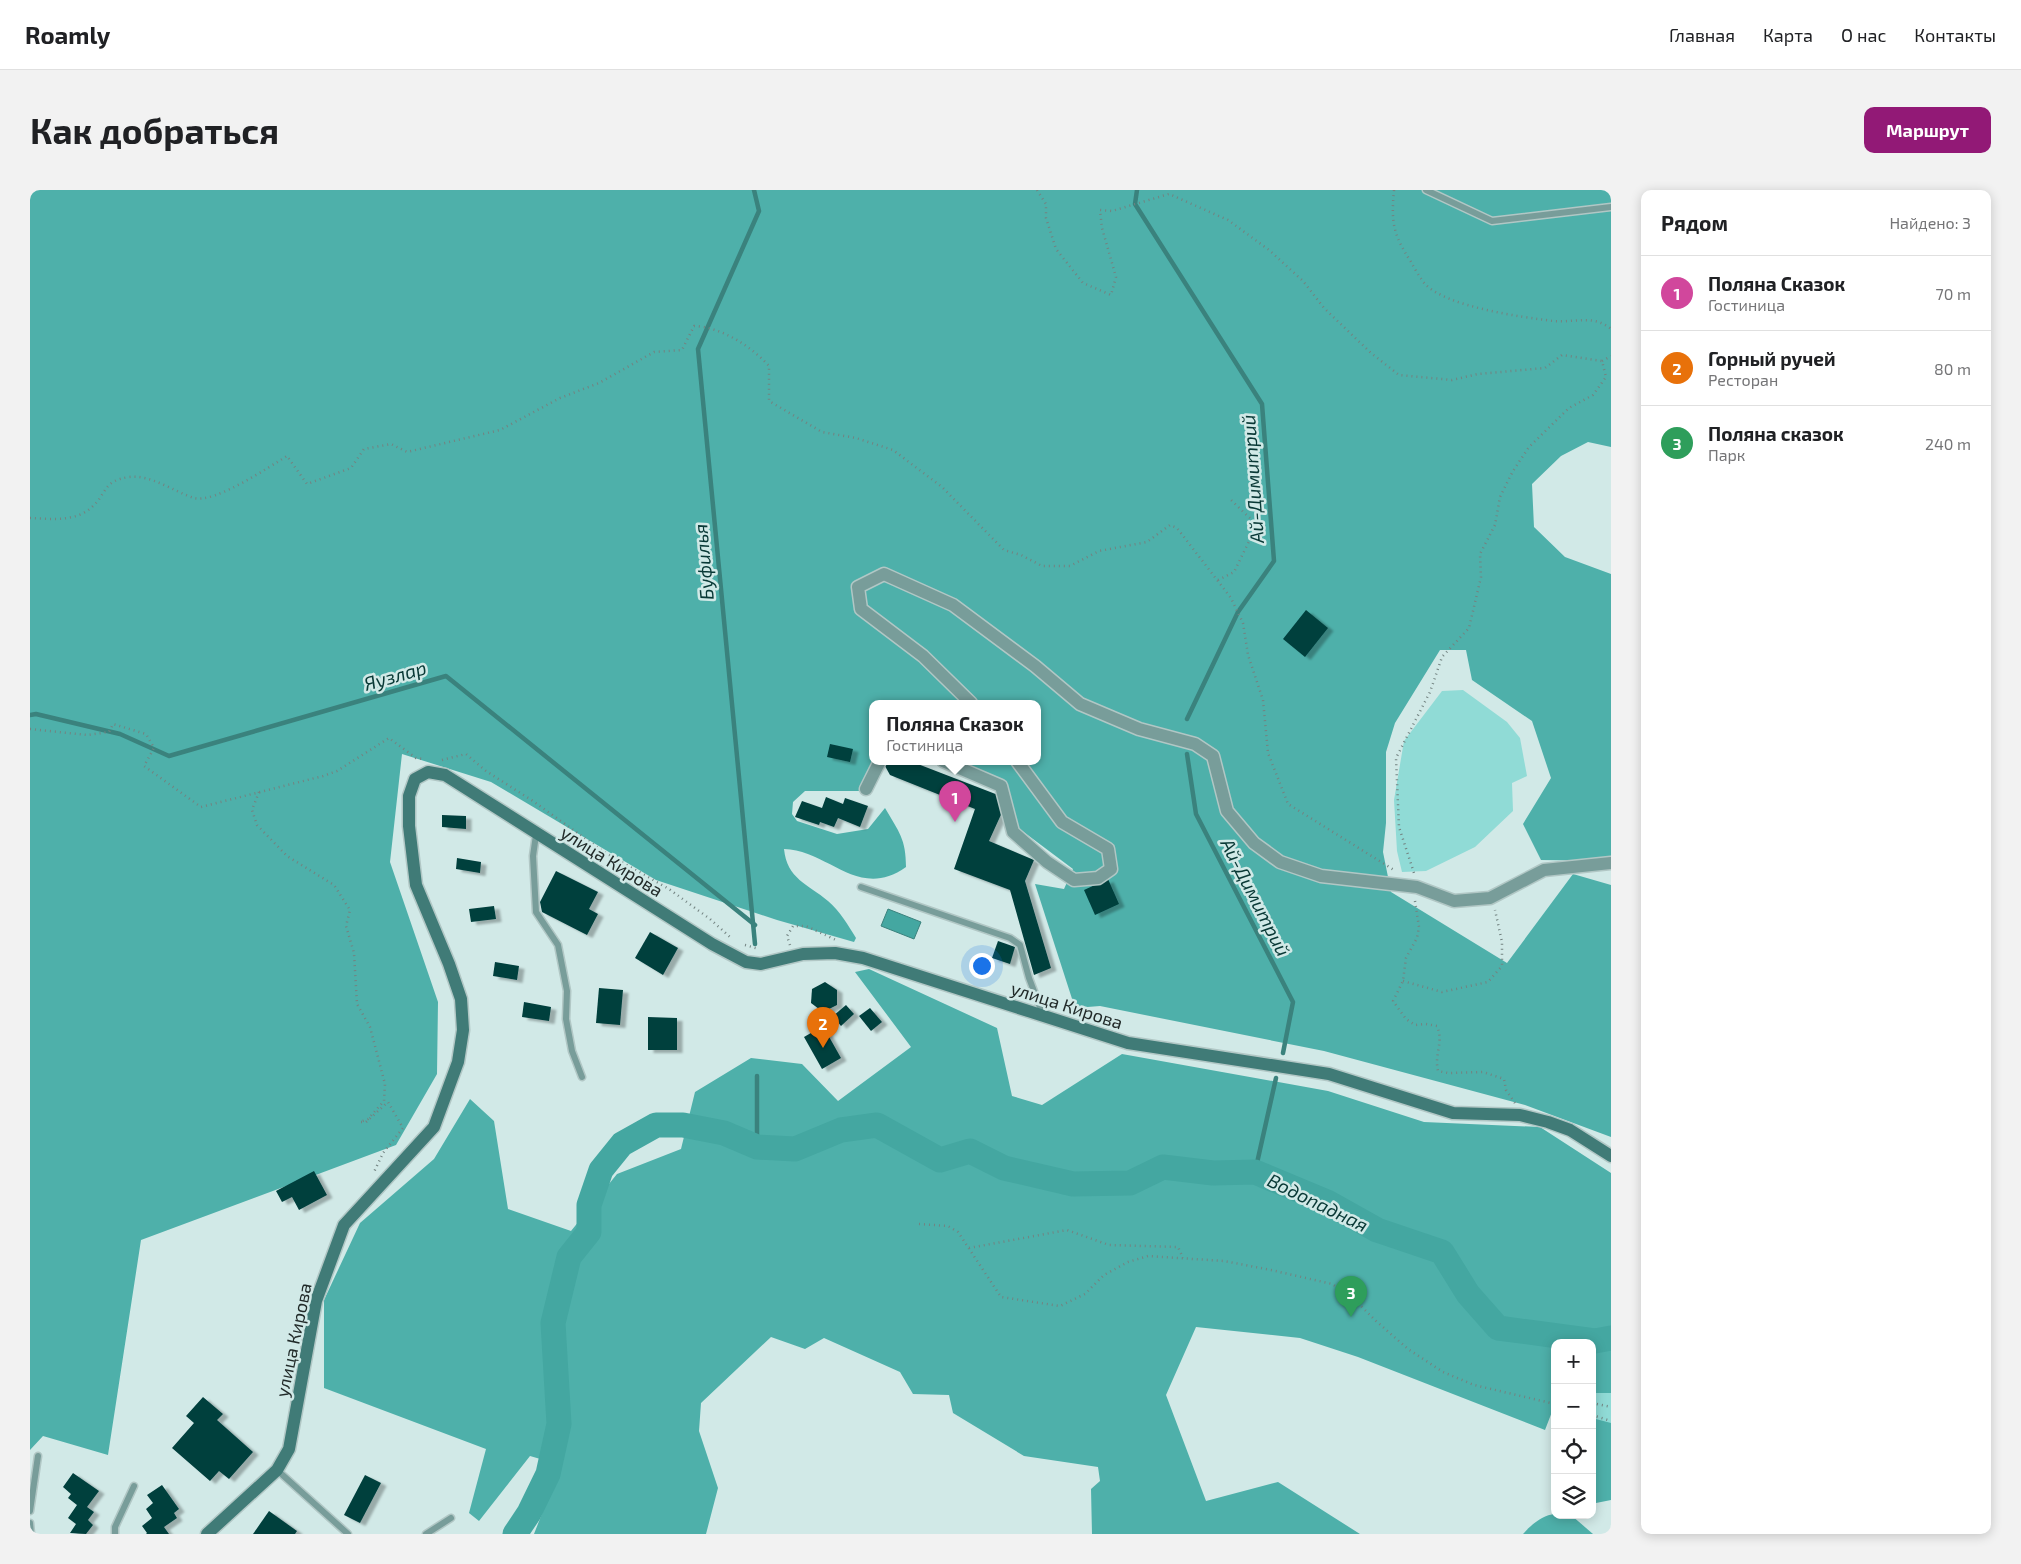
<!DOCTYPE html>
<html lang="ru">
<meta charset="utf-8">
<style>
:root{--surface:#fff;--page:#f2f2f2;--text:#202124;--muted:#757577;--line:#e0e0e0;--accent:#921976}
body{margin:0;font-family:"Exo 2",sans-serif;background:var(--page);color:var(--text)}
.controls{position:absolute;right:15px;bottom:15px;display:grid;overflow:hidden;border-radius:10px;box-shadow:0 2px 12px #0003}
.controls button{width:45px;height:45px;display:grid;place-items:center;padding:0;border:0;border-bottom:1px solid var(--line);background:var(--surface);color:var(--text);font:25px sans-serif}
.you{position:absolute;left:951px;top:775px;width:18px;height:18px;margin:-12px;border:4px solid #fff;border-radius:50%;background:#1a73e8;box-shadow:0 0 0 8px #1a73e833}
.badge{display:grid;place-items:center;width:32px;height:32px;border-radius:50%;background:var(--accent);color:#fff;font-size:16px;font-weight:700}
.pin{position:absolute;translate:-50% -41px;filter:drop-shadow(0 1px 2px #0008)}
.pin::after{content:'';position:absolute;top:26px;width:18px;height:15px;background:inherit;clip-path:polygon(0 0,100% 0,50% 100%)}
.popup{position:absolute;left:839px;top:510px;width:172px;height:65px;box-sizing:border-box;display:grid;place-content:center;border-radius:10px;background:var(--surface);filter:drop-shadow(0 1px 4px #0005);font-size:16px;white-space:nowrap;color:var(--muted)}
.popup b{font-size:19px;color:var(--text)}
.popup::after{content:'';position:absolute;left:50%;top:100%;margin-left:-10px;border:10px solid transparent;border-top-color:var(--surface)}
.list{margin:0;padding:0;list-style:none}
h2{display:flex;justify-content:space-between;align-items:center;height:65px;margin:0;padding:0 20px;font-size:21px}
h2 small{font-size:16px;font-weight:400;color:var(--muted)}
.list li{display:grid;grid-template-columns:32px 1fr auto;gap:15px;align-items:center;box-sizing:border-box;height:75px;padding:0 20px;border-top:1px solid var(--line)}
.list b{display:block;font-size:19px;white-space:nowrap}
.list p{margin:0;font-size:16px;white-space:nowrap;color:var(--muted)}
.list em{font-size:16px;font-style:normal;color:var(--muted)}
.icon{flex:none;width:28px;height:28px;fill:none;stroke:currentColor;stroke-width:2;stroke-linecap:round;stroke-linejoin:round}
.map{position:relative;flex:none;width:1581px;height:1344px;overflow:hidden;border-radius:10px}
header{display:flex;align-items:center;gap:30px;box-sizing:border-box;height:70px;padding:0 25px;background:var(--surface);border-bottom:1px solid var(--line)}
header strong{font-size:24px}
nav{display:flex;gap:28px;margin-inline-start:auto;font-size:18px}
.intro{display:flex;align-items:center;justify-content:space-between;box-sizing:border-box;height:120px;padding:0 30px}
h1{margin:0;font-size:35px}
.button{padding:12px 22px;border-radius:10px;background:var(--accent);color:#fff;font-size:18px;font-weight:700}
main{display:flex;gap:30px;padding:0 30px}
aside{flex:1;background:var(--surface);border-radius:10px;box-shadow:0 2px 12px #0003}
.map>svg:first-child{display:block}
</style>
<header>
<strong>Roamly</strong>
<nav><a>Главная</a><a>Карта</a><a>О нас</a><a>Контакты</a></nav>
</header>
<div class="intro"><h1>Как добраться</h1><a class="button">Маршрут</a></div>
<main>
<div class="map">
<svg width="1581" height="1344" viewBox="0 0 1581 1344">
<defs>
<filter id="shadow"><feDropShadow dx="5.5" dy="3" stdDeviation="1" flood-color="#0004"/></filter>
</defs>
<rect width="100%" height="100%" fill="#d1e9e7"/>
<g fill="#90dbd6">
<path d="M1433 500 1477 532 1490 548 1497 586 1482 593 1483 621 1445 657 1396 681 1372 682 1367 661 1364 610 1374 551 1412 501Z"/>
<path d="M1562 1179 1581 1184V1259L1562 1252Z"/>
</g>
<g fill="#4eb0aa">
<path d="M0 0H1581V257L1558 252 1531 266 1502 294 1504 337 1535 367 1581 384V671L1511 670 1493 634 1521 588 1502 531 1442 490 1436 460H1410L1365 533 1356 562V633L1353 662 1361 702 1477 773 1543 684 1581 695V947L1495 915 1294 861 1070 816 1045 818 1005 694 1034 699 1043 679 987 637 974 592 929 571H1008V513H842V571H846L832 601H775L763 612 762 624 767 631 807 644 838 639 855 618C869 642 876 649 876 677 828 711 799 660 754 659 757 689 778 694 798 711 810 721 818 735 826 748L824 752 747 730 626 690 461 592 372 564 360 672 408 812 407 884 366 955 111 1050 78 1265 13 1246 0 1260Z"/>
<path d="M839 779 967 838 982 906 1012 915 1092 864 1298 901 1394 932 1510 937 1581 983V1203H1562V1153H1525V1214L1515 1240 1328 1167 1270 1148 1166 1137 1136 1205 1176 1311 1248 1292 1330 1344H1062L1061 1299 1070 1291 1068 1277 994 1266 923 1223 919 1205 883 1204 870 1182 794 1148 775 1159 741 1147 671 1213 669 1241 688 1298 676 1344H504L531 1275 500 1266 449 1331 439 1323 456 1259 294 1198V1110L330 1033 404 969 440 909 464 931 478 1019 541 1041 587 984 651 959 665 902 721 868 772 874 808 911 881 857 825 782Z"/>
<path d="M1562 1228 1581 1233V1310L1566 1313 1562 1311Z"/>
<path d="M1525 1324 1541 1325 1563 1344H1493C1501 1335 1512 1325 1525 1324Z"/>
</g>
<path fill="#44a7a1" stroke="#3a827d" d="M858 719 891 732 884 749 851 736Z"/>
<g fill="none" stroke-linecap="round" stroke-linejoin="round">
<g stroke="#3a827d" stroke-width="4.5">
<path d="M724 0 729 21 668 159 725 754"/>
<path d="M1107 0 1105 14 1232 214 1244 371 1208 422 1157 529"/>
<path d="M0 525 6 524 90 544 139 566 416 486 725 735"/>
<path d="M1157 564 1166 624 1263 812 1253 863"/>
<path d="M727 957V886"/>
<path d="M1225 982 1246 888"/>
</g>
<path stroke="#44a7a1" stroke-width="25" d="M485 1344 499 1323 518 1284 529 1234 523 1133 539 1067 559 1042V1015L571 980 592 954 626 935H653L694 943 727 957 765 959 811 940 847 935 910 970 940 961 974 978 1043 994 1100 993 1133 977 1183 983 1225 982 1297 1012 1347 1040 1412 1062 1438 1104 1468 1138 1565 1151 1581 1148"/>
</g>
<g fill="#053f3d" filter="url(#shadow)">
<path d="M1276 420 1298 438 1275 467 1253 449Z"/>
<path d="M800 554 823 559 820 572 797 567Z"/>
<path d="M857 571H880L968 605 974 618 959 651 1004 670 995 691 1021 778 1004 785 980 700 924 679 945 619 860 585 855 576Z"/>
<path d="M796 607 813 614 815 608 838 616 830 637 808 628 804 637 790 632 789 635 765 627 772 611 792 618Z"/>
<path d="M412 625 436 626V639L412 637Z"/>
<path d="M427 668 451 672 450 683 426 679Z"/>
<path d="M526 681 568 702 559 719 568 724 557 745 512 722 510 712Z"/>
<path d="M1078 689 1089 714 1065 725 1054 700Z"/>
<path d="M464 716 466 729 441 732 439 719Z"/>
<path d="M620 742 648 758 633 785 605 768Z"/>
<path d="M968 751 985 757 980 774 962 768Z"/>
<path d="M465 772 489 776 487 790 463 786Z"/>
<path d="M795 792 807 800V815L793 822 781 813 782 799Z"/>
<path d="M569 798 593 800 590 835 566 833Z"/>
<path d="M494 812 521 817 519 831 492 827Z"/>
<path d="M816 815 824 824 811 836 803 826Z"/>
<path d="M840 818 852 832 841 841 829 826Z"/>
<path d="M618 827 647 828V860H618Z"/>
<path d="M793 836 811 868 792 879 774 847Z"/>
<path d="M284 981 297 1005 269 1020 262 1007 252 1012 246 1001Z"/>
<path d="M173 1207 193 1224 187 1230 223 1262 199 1289 189 1281 180 1291 142 1258 164 1233 156 1226Z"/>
<path d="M43 1283 69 1301 57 1317 64 1322 58 1330 63 1335 56 1344 40 1343 46 1334 38 1328 47 1315 38 1308 41 1304 33 1297Z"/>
<path d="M335 1285 351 1293 330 1333 314 1325Z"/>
<path d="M132 1295 149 1319 144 1323 147 1328 134 1337 139 1344H116L117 1343 112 1336 122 1328 116 1319 123 1313 117 1305Z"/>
<path d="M239 1321 267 1341 265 1344H223Z"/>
</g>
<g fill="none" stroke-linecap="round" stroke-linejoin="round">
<g stroke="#b1c7c5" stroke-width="9">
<g id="lane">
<path d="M1396 0 1462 31 1581 17"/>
<path d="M506 645 503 666 506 722 528 755 537 801 536 829 542 861 552 887"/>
<path d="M831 697 980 748 990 755 999 788 1013 825"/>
<path d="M247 1280 318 1344"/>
<path d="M0 1321 8 1266"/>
<path d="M0 1333 1 1344"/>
<path d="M85 1344V1337L104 1296"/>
<path d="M396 1344 421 1328"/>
</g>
</g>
<g stroke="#b1c7c5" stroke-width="15">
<g id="street">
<path d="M941 513 893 466 831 419 828 397 854 384 923 415 1005 476 1050 514 1109 539 1165 554 1183 566 1197 621 1224 653 1250 672 1291 686 1387 697 1424 711 1460 708 1514 680 1581 673"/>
<path d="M913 571 971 596 983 642 1017 672 1044 690 1068 688 1081 679 1078 659 1032 632 987 571"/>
<path d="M836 599 850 571"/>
</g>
</g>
<g stroke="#b1c7c5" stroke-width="15">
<path id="secondary" d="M177 1344 247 1280 259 1259 286 1111 314 1035 404 937 428 872 433 840 431 809 419 774 386 695 379 636V606L385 589 398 582 415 585 682 754 716 772 731 774 773 764 805 763 833 768 1098 853 1299 884 1423 923 1490 925 1518 932 1540 940 1581 966"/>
</g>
<g stroke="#738381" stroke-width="2.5" stroke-dasharray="1 4" stroke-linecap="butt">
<path d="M1007 0 1016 14V28L1026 59 1053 93 1081 105 1086 87 1072 38 1070 20 1082 21 1139 4 1198 30 1239 60 1273 91 1294 118 1341 163 1369 185 1422 190 1448 184 1515 178 1532 165 1572 171 1576 187 1563 205 1539 218 1499 257 1483 281 1470 307 1465 335 1450 364 1451 387 1439 438 1412 467 1400 502 1366 568 1369 637 1384 683"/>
<path d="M1364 0C1361 33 1363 44 1381 72 1385 79 1390 88 1395 94 1417 117 1491 127 1523 131 1544 133 1563 124 1581 139"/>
<path d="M1572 171 1581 166"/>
<path d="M0 328C21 329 46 332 62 317 77 304 72 291 99 287 120 284 145 302 164 308 184 314 239 277 257 266L277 294 321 278 334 259 361 254 377 262 470 240 530 208 569 193 624 162 652 160 664 136C691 137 721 156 739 176V211L792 242 826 248 863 260 912 297 974 360 991 365 1012 376H1040L1069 361 1117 352 1140 335 1147 338 1201 408 1213 433 1218 465 1233 510 1238 563 1258 614 1364 680"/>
<path d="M1188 390 1204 382 1227 335 1199 308"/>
<path d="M0 539 57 545 79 542 83 534 116 544 124 558 114 576 171 617 293 586 307 581 359 548 386 568 394 569"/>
<path d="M412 570 436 564 456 581 503 611 574 662 639 699 680 729 700 747"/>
<path d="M229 602 222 620 227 635 257 666 304 695 320 720 316 736 324 763 327 814 340 837 355 894 354 911 338 929 330 932H336L358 912 373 938 353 963 344 982"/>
<path d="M1385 711 1389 737 1387 748 1376 768 1373 791 1363 811 1376 829 1385 835 1396 834 1407 836C1414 852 1404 864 1408 881L1418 883 1453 882 1474 889 1476 900 1485 913"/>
<path d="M715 755 729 759"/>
<path d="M760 755 757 746 763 736H776L806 750"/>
<path d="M1373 791 1412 802 1458 792 1472 776V752L1465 720"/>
<path d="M889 1034 918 1036 928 1042 971 1107 1030 1116 1055 1104 1074 1085 1098 1072 1118 1066 1194 1071 1241 1080 1302 1094 1323 1108 1346 1131 1378 1159 1413 1182 1444 1195 1525 1214"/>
<path d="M939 1058 1037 1040 1079 1055 1148 1057 1153 1068"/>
<path d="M1562 1213 1581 1217"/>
<path d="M1562 1225 1581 1231"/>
</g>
<use href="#lane" stroke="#789d9a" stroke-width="6"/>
<use href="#street" stroke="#789d9a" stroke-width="12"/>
<use href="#secondary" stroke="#407b77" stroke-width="12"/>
</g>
<g text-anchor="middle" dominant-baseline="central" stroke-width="5" stroke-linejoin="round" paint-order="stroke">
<g font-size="18" fill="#212a29" stroke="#d1e9e7">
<text transform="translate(582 671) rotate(32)">улица Кирова</text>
<text transform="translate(1037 815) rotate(18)">улица Кирова</text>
<text transform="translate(263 1150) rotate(-78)">улица Кирова</text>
</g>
<g font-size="19" font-style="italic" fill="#093936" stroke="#d1e9e7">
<text transform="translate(1222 289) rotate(-94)">Ай-Димитрий</text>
<text transform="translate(673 372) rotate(-95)">Буфилья</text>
<text transform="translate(365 485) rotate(-16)">Яузлар</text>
<text transform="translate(1226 707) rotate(63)">Ай-Димитрий</text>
<text transform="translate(1288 1012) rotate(26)">Водопадная</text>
</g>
</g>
</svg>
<div class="controls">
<button>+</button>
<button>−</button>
<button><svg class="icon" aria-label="locate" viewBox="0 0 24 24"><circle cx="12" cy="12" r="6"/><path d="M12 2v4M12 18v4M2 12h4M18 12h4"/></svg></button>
<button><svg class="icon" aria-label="layers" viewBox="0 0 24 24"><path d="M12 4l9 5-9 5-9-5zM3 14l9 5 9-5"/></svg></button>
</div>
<div class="you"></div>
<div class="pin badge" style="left:925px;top:632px;background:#d1479c">1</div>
<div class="popup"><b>Поляна Сказок</b>Гостиница</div>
<div class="pin badge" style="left:793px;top:858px;background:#e8710a">2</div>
<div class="pin badge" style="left:1321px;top:1127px;background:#2e9e5b">3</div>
</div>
<aside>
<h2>Рядом<small>Найдено: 3</small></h2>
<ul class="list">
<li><span class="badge" style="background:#d1479c">1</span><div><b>Поляна Сказок</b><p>Гостиница</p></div><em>70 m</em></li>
<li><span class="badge" style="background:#e8710a">2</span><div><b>Горный ручей</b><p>Ресторан</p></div><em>80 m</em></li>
<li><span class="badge" style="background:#2e9e5b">3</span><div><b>Поляна сказок</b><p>Парк</p></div><em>240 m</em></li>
</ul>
</aside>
</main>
